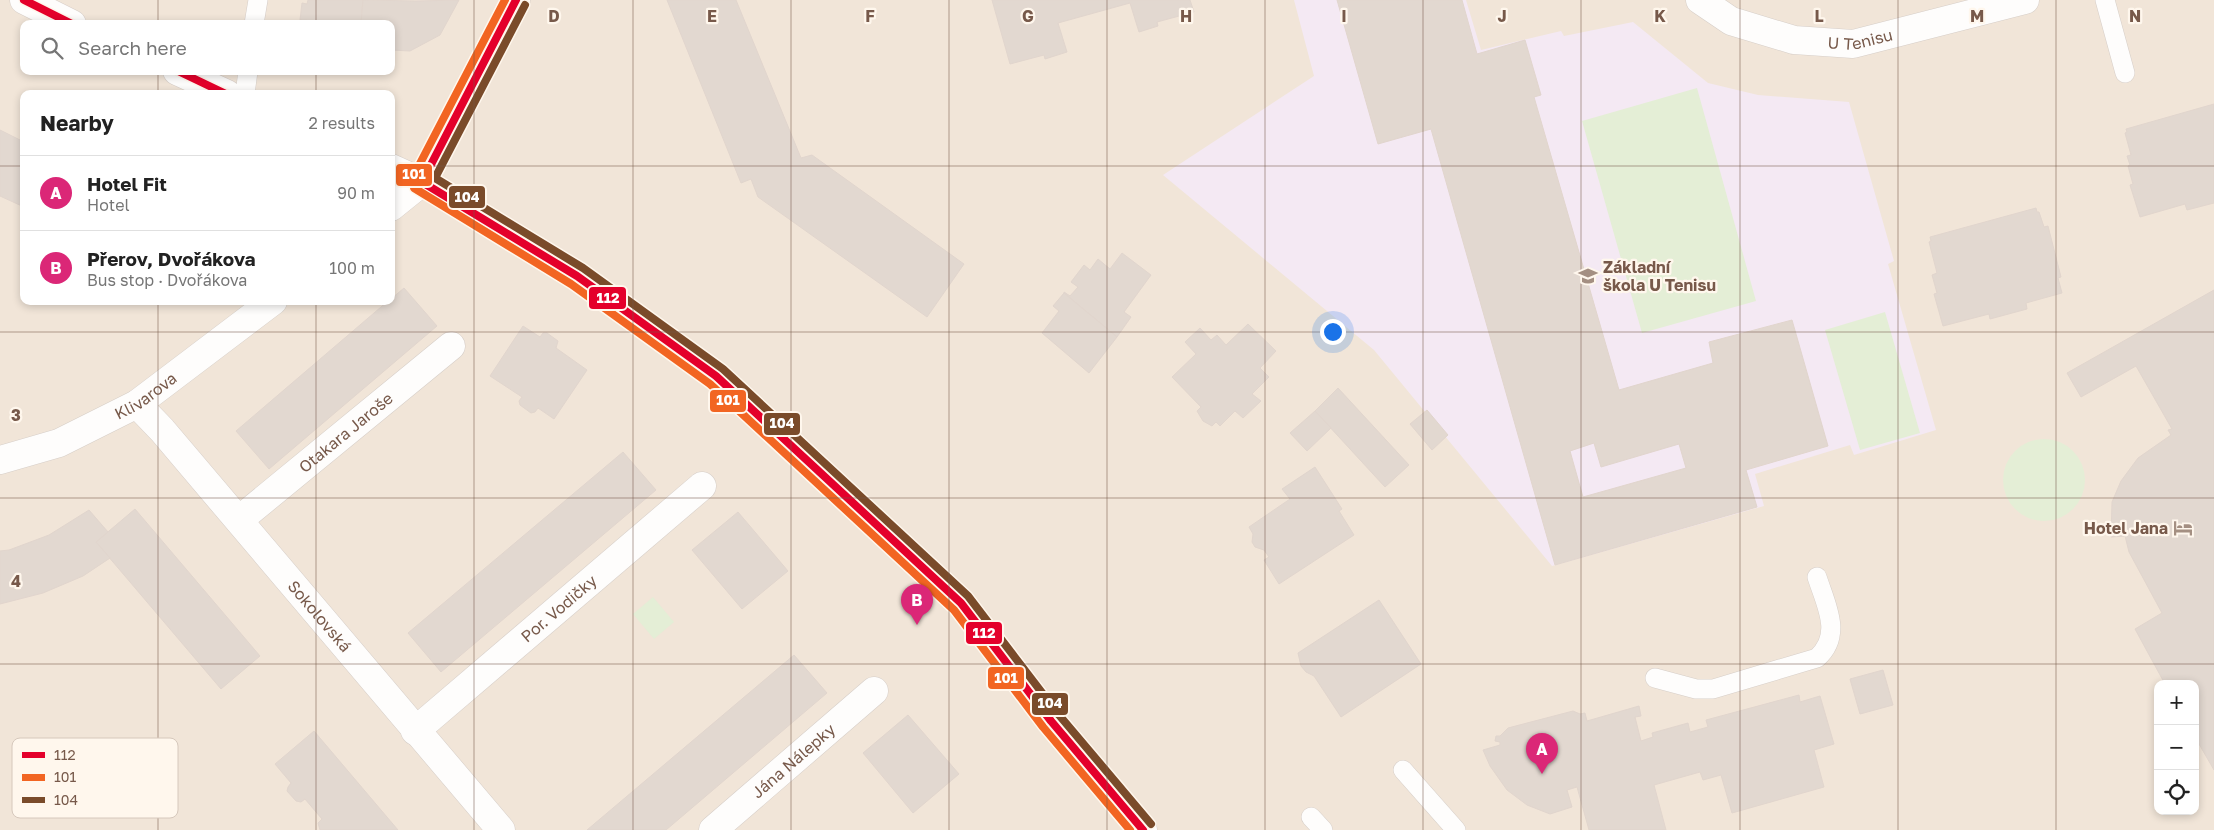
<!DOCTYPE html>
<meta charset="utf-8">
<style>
:root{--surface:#fff;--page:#f2f2f2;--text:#222;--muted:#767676;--line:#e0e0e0;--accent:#db2777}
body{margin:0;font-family:"Golos Text",sans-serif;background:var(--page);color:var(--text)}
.controls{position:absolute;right:15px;bottom:15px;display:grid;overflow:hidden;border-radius:10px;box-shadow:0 2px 8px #0003}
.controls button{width:45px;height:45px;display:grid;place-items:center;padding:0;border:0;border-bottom:1px solid var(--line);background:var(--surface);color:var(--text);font:25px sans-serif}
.you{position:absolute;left:1332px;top:331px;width:18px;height:18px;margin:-12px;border:4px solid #fff;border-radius:50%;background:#1a73e8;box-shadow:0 0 0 8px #1a73e833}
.badge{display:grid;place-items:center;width:32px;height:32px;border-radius:50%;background:var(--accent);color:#fff;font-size:16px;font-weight:700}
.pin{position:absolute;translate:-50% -41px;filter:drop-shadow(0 1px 2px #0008)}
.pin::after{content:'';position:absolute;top:26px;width:18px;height:15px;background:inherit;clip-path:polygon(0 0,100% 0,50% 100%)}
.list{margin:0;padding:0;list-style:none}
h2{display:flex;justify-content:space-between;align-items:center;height:65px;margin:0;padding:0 20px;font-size:21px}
h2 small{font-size:16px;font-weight:400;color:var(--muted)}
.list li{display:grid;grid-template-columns:32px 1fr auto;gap:15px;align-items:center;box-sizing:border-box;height:75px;padding:0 20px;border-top:1px solid var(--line)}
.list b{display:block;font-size:19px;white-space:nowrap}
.list p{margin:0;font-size:16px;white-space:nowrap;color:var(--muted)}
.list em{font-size:16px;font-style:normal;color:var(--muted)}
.icon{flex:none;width:28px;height:28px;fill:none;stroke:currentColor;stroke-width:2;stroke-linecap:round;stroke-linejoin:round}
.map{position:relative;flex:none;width:2214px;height:830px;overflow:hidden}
.search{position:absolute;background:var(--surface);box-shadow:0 2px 8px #0003;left:20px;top:20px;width:375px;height:55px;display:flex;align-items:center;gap:12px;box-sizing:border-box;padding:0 18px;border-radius:10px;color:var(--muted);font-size:19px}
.panel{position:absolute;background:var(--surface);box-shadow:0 2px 8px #0003;left:20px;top:90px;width:375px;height:215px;border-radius:10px}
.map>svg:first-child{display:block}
</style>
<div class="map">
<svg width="2214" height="830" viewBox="0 0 2214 830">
<rect width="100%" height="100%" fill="#f8f2eb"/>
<path fill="#f1e5d8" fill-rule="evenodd" d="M0 0H2214V830H0ZM24 24H391V71H24ZM24 94H391V301H24ZM2158 684H2195V811H2158Z"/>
<path fill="#f4e9f3" d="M1294 0H1466L1481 50 1561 31 1564 36 1633 22 1708 83 1758 95 1849 102 1894 261 1888 264 1936 430 1854 455 1850 445 1755 474 1764 506 1552 566 1374 350 1163 175 1314 76Z"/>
<g fill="#e4eed6">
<path d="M1697 88 1756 301 1642 333 1582 121Z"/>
<path d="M1885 312 1920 433 1860 450 1825 330Z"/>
<circle cx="2044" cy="480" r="41"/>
<path d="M653 597 674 622 654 639 633 614Z"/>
</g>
<g fill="#e2d8d0" stroke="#e1d5cd" fill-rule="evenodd">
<path d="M308 0H363L361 24H314L315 21 300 20 302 3 307 4Z"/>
<path d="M363 0 416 1 459 0 440 35 410 51 391 50V24H361Z"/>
<path d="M667 0H736L801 158 812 155 964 264 927 317 758 197 751 179 741 183Z"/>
<path d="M992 0H1190L1194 12 1157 22 1158 26 1139 32 1130 3 1058 23 1067 52 1045 59 1044 55 1010 64Z"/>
<path d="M1337 0H1462L1477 54 1525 40 1541 95 1534 97 1619 390 1713 363 1709 342 1792 320 1828 446 1746 470 1757 507 1555 565 1431 129 1378 144ZM1594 443 1601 467 1679 444 1686 468 1583 497 1570 451Z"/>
<path d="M2214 104V203L2187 210 2185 204 2140 217 2130 185 2133 184 2128 166 2130 165 2127 156 2131 155 2125 133 2127 132 2126 129Z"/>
<path d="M0 130 24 142V207L0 196Z"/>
<path d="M2036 208 2037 212H2039L2044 227 2048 226 2061 277 2058 278 2062 293 2026 303 2027 309 1990 319 1989 314 1943 326 1934 294 1937 293 1932 275 1937 273 1929 242 1931 241 1930 237Z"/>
<path d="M1122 253 1151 275 1124 312 1131 317 1117 337 1064 293V292L1070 296 1078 287 1071 282 1084 265 1090 270 1098 259 1110 269Z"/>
<path d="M404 288 437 326 269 469 236 431 388 301H391V299Z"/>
<path d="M2214 290V770L2195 737V684H2165L2135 629 2162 613 2129 552 2125 536 2111 537 2112 502 2121 481 2138 458 2171 435 2168 430 2172 429 2136 366 2081 397 2067 373Z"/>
<path d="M1064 293 1117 337 1089 373 1042 333 1059 311 1053 306Z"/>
<path d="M1248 324 1276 351 1260 368 1269 377 1252 394 1261 401 1243 418 1235 411 1220 426 1216 422 1212 426 1203 421 1197 411 1201 407 1172 377 1196 354 1185 342 1200 328 1211 340 1217 335 1226 345Z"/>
<path d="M523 326 540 337 543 333H547L558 341 556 348 587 370 554 419 538 408 535 412 531 413 520 405 519 401 522 397 490 376Z"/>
<path d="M1338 388 1409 465 1385 487 1315 411Z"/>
<path d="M1427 410 1448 435 1432 450 1410 424Z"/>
<path d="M1315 411 1331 428 1307 451 1290 433Z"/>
<path d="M623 452 656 490 441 672 408 633Z"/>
<path d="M1315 467 1342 509 1339 511 1354 535 1279 584 1264 560 1269 557 1264 550 1255 547 1252 542 1253 534 1249 527 1290 499 1282 489Z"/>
<path d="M135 509 260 656 221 689 96 542Z"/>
<path d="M89 510 108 532 96 542 110 558 83 576 43 593 0 604V551L9 550 49 535Z"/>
<path d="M738 512 788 571 742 609 692 550Z"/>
<path d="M1379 600 1421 664 1341 717 1314 676 1306 672 1301 666 1298 653Z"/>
<path d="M794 655 827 693 666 830H587Z"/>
<path d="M1883 670 1893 705 1860 714 1850 679Z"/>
<path d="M1799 695 1800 702 1820 696 1834 744 1814 750 1824 787 1732 813 1721 775 1703 780 1700 772 1654 785 1666 830H1589L1577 787 1567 790 1572 807 1550 814 1527 805 1507 790 1490 766 1483 750 1500 745V742L1495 741 1496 736H1500L1508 728 1573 711 1580 714 1585 713 1587 721 1639 706 1641 716 1635 717 1641 741 1653 737 1652 733 1688 723 1690 732 1708 727 1706 720Z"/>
<path d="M908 715 959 774 913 813 863 753Z"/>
<path d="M314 731 398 830H320L318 823 322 819 305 799 301 802 296 801 287 791 288 787 291 783 275 764Z"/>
</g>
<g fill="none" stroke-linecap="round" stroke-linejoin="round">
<g stroke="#d6cec8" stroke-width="20">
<g id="lane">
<path d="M2105 0 2125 73"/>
<path d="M254 24 258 0"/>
<path d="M245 94 248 71"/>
<path d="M1655 678 1696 689H1713L1817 658C1843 635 1826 605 1817 577"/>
<path d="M1403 770 1456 830"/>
<path d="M1311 817 1323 830"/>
</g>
</g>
<g stroke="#d6cec8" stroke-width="29">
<g id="street">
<path id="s1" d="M1700 0 1731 21 1794 40 1853 44 2025 0"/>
<path d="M391 207 422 182 516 0"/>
<path id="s2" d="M137 404 162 430 501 830"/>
<path id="s3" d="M0 460 59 443 137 404 273 301"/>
<path id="s4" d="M239 520 451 346"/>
<path id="s5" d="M415 731 702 486"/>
<path id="s6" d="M713 830 874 691"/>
</g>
</g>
<g stroke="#d7cec8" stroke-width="29">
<g id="secondary">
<path d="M24 0 72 24"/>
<path d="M177 71 227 94"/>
<path d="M391 168 422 182 577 276 716 376 961 603 1051 721 1143 830"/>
</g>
</g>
<use href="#lane" stroke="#fefdfc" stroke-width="19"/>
<use href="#street" stroke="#fefdfc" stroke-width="28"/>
<use href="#secondary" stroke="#fefdfc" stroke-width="28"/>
<g stroke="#fff7ed" stroke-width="11">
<g id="bus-1">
<path d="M24 0 72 24"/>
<path d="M178 71 226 94"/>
<path d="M391 168 422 182 577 276 716 376 961 603 1051 721 1143 830"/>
<path d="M422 182 516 0"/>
</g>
</g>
<g stroke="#fff7ed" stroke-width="11">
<path id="bus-2" d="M505 0 413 177 414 188 571 284 710 384 954 610 1043 727 1130 830"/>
</g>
<g stroke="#fff7ed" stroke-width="11">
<path id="bus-3" d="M525 5 435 178 583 268 723 369 968 596 1059 715 1151 824"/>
</g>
<use href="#bus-1" stroke="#e4002b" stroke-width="8"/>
<use href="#bus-2" stroke="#f26522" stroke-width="8"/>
<use href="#bus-3" stroke="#7a4b2a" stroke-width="8"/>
</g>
<path fill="none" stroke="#77594a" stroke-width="1" stroke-opacity="0.55" d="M158 0V24M316 0V24M474 0V830M633 0V830M791 0V830M949 0V830M1107 0V830M1265 0V830M1423 0V830M1581 0V830M1740 0V830M1898 0V830M2056 0V830M158 71V94M316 71V94M0 166H24M391 166H2214M158 301V830M316 301V830M0 332H2214M0 498H2214M0 664H2214"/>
<defs>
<g id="school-bare" transform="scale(1.5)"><path d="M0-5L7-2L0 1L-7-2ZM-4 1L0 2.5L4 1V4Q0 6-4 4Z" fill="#a48f82" stroke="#fff7ed" stroke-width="2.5" paint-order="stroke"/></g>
<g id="hotel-bare" transform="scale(1.5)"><path d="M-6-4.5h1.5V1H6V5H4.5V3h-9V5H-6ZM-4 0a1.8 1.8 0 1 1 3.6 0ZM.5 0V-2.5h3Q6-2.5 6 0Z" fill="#a48f82" stroke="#fff7ed" stroke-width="2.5" paint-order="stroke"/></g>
</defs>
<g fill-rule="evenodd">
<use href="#school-bare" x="1588" y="276"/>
<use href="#hotel-bare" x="2183" y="528"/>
</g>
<g text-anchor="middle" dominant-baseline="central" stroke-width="4.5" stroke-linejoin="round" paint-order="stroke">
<g font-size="16" fill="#77594a" stroke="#fff7ed">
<text stroke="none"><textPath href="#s1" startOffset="170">U Tenisu</textPath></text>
<text stroke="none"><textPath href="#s3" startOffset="160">Klivarova</textPath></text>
<text stroke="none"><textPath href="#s4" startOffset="138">Otakara Jaroše</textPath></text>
<text stroke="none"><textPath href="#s5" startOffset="189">Por. Vodičky</textPath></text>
<text stroke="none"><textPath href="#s2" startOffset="280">Sokolovská</textPath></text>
<text stroke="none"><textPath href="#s6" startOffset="106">Jána Nálepky</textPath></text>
</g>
<g font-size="16" font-weight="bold" fill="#77594a" stroke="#fff7ed" text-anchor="start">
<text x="1603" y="267">Základní<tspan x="1603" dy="18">škola U Tenisu</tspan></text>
<text x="2168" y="528" text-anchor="end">Hotel Jana</text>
</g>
</g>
<rect x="12" y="738" width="166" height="80" rx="8" fill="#fff7ed" stroke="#d6c8bc" stroke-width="1"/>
<rect x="22" y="752" width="23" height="6" fill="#e4002b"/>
<rect x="22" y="774" width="23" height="7" fill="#f26522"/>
<rect x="22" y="797" width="23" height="6" fill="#7a4b2a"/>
<g font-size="14" fill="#77594a">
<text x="54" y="760">112</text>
<text x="54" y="782">101</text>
<text x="54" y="805">104</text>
</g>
<g font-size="16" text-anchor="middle" font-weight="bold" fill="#77594a" stroke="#fff7ed" stroke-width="4.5" stroke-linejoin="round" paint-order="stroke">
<text x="554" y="22">D</text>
<text x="712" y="22">E</text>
<text x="870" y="22">F</text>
<text x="1028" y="22">G</text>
<text x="1186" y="22">H</text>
<text x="1344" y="22">I</text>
<text x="1502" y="22">J</text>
<text x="1660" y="22">K</text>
<text x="1819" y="22">L</text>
<text x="1977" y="22">M</text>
<text x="2135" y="22">N</text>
<text x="16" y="421">3</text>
<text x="16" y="587">4</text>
</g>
<g stroke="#fff7ed" stroke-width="2">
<rect x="395" y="163" width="38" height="24" rx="5" fill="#f26522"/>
<rect x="448" y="185" width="38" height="24" rx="5" fill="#7a4b2a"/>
<rect x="588" y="286" width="39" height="24" rx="5" fill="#e4002b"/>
<rect x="709" y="389" width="38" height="24" rx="5" fill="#f26522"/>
<rect x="763" y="412" width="38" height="24" rx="5" fill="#7a4b2a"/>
<rect x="965" y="621" width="38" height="24" rx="5" fill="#e4002b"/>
<rect x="987" y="666" width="38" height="24" rx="5" fill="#f26522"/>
<rect x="1031" y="692" width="38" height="24" rx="5" fill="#7a4b2a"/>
</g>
<g font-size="14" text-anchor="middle" font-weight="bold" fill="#fff">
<text x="414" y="179">101</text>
<text x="467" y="202">104</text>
<text x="608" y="303">112</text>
<text x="728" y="405">101</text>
<text x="782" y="428">104</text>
<text x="984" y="638">112</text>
<text x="1006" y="683">101</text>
<text x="1050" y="708">104</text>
</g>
</svg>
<div class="controls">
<button>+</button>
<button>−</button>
<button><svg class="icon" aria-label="locate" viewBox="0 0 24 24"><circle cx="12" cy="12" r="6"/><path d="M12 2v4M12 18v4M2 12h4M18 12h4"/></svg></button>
</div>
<div class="you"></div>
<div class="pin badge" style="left:1542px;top:774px">A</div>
<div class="pin badge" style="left:917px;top:625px">B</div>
<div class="search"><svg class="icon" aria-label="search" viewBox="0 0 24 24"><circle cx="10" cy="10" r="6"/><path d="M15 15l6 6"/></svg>Search here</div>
<section class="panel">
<h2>Nearby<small>2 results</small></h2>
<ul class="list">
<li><span class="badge">A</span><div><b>Hotel Fit</b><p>Hotel</p></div><em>90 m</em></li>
<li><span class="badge">B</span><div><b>Přerov, Dvořákova</b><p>Bus stop · Dvořákova</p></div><em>100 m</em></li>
</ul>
</section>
</div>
